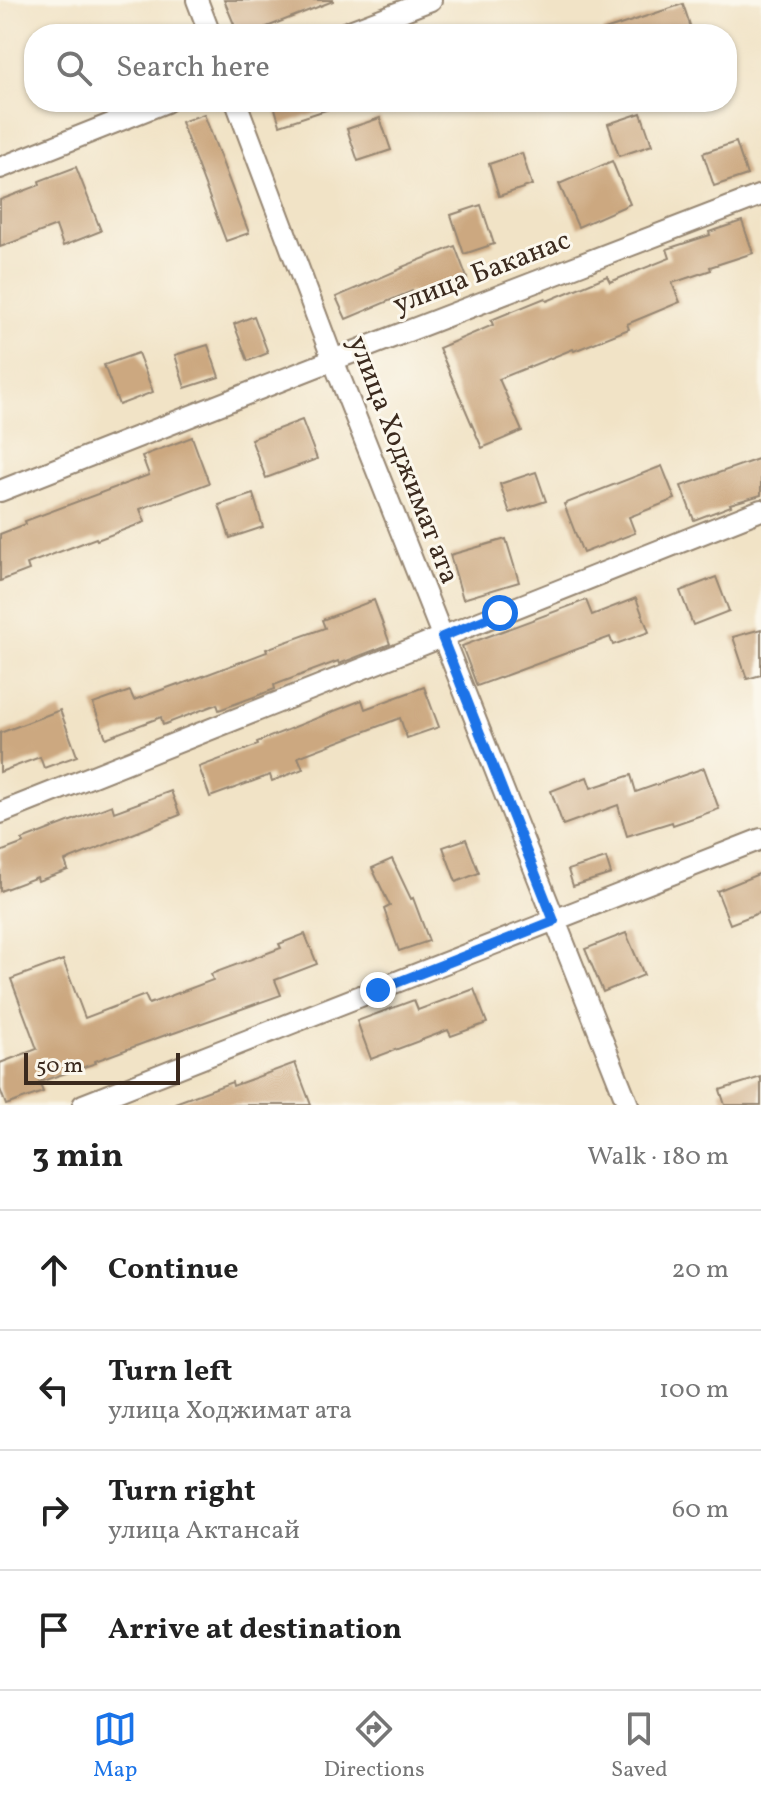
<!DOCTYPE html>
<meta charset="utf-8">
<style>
:root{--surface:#fff;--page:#f6f6f6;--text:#222;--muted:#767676;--line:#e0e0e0;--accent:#1a73e8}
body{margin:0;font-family:Vollkorn,serif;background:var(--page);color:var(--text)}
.scale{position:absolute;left:24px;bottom:20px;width:156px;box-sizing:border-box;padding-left:8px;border:4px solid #3b2a1e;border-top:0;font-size:22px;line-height:28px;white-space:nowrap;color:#3b2a1e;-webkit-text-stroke:6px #fbf7ec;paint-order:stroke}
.stop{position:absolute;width:24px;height:24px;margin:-18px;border:6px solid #1a73e8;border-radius:50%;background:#fff}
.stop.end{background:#1a73e8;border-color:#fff;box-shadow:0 2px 8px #0008}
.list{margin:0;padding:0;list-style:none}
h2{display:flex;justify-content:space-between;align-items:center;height:104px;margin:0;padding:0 32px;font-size:34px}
h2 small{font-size:26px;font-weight:400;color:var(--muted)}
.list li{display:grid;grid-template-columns:52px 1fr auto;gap:24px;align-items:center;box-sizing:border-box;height:120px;padding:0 32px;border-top:2px solid var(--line)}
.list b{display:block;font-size:30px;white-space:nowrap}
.list p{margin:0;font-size:26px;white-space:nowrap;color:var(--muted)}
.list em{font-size:26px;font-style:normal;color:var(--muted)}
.icon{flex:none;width:44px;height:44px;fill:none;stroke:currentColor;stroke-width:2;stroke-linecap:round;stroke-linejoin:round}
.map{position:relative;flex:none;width:761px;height:1105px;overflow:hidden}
.search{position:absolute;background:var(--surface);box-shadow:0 2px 6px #0004;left:24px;right:24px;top:24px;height:88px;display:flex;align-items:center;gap:20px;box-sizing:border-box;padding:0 28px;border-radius:32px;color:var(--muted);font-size:30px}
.sheet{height:584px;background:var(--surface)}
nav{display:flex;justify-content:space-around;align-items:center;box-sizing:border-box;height:112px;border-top:2px solid var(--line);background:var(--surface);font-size:22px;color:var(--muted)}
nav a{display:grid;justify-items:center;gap:4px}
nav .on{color:var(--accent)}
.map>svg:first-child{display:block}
</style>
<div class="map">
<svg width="761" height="1105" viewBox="0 0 761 1105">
<rect width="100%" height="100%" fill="#fbf7ec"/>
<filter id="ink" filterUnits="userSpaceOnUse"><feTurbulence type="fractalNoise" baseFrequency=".0125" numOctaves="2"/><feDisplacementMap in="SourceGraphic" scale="16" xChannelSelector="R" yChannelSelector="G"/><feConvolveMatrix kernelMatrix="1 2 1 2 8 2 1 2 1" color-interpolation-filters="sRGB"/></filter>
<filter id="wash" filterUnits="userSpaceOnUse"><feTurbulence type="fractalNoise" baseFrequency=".006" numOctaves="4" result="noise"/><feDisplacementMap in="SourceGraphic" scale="32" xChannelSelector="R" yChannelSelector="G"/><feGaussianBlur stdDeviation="1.8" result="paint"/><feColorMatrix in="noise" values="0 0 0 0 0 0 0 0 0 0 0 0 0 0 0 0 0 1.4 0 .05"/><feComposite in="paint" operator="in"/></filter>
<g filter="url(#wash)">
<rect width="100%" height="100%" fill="#f1e3c6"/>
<g id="blocks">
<g fill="#cca880">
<path d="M224 0H333V1L249 34H238Z"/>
<path d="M683 4 693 34H603L602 31Z"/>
<path d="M273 102H340L341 105 280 125Z"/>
<path d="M641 113 652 145 619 156 608 124Z"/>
<path d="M204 114 249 233 226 241 181 122Z"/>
<path d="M380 118 391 150 358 161 347 129Z"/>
<path d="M736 142 747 175 714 186 703 153Z"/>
<path d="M522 153 532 185 499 196 489 164Z"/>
<path d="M612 161 630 204 578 227 559 184Z"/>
<path d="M76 167 101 231 63 246 56 226 0 247V200L40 185 39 181Z"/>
<path d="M481 205 494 244 464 254 451 215Z"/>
<path d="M742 221 753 253 710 267 711 270 672 283 680 302 627 324 629 329 574 351 573 349 499 379 522 431 482 448 439 348 493 325 491 320 545 298 547 301 607 276 610 282 670 258 667 249 710 235 709 232Z"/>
<path d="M455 246 467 278 414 298 412 291 346 319 336 297 403 268 402 267Z"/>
<path d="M254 316 268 353 248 361 234 324Z"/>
<path d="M208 345 219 377 185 388 175 355Z"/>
<path d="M138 353 153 392 119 405 104 365Z"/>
<path d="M302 420 317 459 266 478 251 439Z"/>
<path d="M192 437 209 483 140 509 145 522 97 540 96 538 27 564 29 570 0 581V534L26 524 25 521 149 475 142 456Z"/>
<path d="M761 458V495L730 504 731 506 694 520 681 486Z"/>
<path d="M662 466 675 499 629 517 635 533 583 553 564 504Z"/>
<path d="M536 472 546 501 510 513 500 484Z"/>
<path d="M253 494 263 527 230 538 219 505Z"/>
<path d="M506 539 519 582 463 599 450 555Z"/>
<path d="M716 577 729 611 693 625 680 591Z"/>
<path d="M636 598 649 632 613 645 610 637 477 686 462 646 586 600 592 615Z"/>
<path d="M374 600 390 644 339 664 338 661 274 685 275 689 219 710 217 704 163 725 161 717 106 738 93 704 130 691 134 700 178 684 179 685 267 652 266 649 325 628 322 620Z"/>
<path d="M761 629V675L747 679 733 637Z"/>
<path d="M424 687 439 727 407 738 400 718 298 757 303 769 272 781 270 775 210 797 199 767 258 745 257 742 362 700 365 709Z"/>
<path d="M60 710 77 756 44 768 40 757 0 772V733Z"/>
<path d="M704 768 719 809 673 825 672 822 627 836 618 805 563 825 551 791 587 777 591 788 631 775 636 792Z"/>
<path d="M171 791 180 815 65 861 68 870 38 881 37 877 0 891V852L24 843 22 840 112 805 114 812Z"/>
<path d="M466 839 479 873 456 882 443 847Z"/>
<path d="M606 858 611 874 573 886 568 870Z"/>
<path d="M392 859 411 899 413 898 429 941 399 951 384 909 390 906 372 868Z"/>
<path d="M761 873V912L730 924 717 891Z"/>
<path d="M626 933 644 975 603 992 585 949Z"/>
<path d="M305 934 317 964 275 980 281 995 171 1034V1033L95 1061 96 1063 39 1082 43 1092 6 1105 0 1089V1063L37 1049 11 979 63 960 85 1018 145 995 149 1004 213 980 211 974 281 948 279 944Z"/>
<path d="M474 989 487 1023 451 1036 448 1030 371 1059 357 1021 414 1000 418 1010Z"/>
<path d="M295 1063 311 1105H175V1103L232 1082 233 1086Z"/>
<path d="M761 1077V1105H725L720 1090Z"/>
</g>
</g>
</g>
<g filter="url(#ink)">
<use href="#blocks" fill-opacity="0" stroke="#968672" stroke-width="2"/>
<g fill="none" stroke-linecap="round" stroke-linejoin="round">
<g stroke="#968672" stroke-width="24">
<g id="minor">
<path d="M197 0 210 34"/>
<path d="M342 34 431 0"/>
<path d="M236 102 333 360 628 1105"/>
<path d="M0 168 166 102"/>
<path d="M0 491 333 360 761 195"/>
<path d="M0 813 761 510"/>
<path d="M83 1105 761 839"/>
</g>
</g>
<use href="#minor" stroke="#fff" stroke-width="20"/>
</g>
</g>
<g fill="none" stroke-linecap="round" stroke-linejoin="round" filter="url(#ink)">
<path stroke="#1a73e8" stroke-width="10" d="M378 990 554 921 442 637 500 613"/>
</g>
<g text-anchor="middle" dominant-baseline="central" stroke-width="6" stroke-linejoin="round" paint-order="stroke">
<g font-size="28" fill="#3b2a1e" stroke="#fbf7ec">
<text transform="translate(482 273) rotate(-21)">улица Баканас</text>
<text transform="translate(403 460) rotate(69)">улица Ходжимат ата</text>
</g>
</g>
</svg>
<div class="scale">50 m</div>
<div class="stop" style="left:500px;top:613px"></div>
<div class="stop end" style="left:378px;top:990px"></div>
<div class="search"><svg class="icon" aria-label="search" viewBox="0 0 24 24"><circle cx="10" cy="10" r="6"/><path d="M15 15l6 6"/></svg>Search here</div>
</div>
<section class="sheet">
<h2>3 min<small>Walk · 180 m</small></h2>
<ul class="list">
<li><svg class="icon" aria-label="ahead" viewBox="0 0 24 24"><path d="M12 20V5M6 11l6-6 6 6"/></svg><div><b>Continue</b></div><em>20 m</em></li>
<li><svg class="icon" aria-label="left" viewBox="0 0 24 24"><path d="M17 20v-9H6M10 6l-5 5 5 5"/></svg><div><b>Turn left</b><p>улица Ходжимат ата</p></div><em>100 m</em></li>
<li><svg class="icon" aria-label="right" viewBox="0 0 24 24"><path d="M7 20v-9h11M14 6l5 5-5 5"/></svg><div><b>Turn right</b><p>улица Актансай</p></div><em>60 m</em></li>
<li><svg class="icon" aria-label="arrive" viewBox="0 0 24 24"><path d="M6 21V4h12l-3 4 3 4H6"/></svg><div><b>Arrive at destination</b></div></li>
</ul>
</section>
<nav>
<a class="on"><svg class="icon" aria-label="map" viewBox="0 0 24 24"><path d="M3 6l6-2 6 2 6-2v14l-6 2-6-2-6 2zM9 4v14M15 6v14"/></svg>Map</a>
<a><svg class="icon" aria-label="directions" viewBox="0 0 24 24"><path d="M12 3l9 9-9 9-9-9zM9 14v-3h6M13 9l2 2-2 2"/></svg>Directions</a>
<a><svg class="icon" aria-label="saved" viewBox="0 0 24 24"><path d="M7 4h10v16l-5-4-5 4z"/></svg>Saved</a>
</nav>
